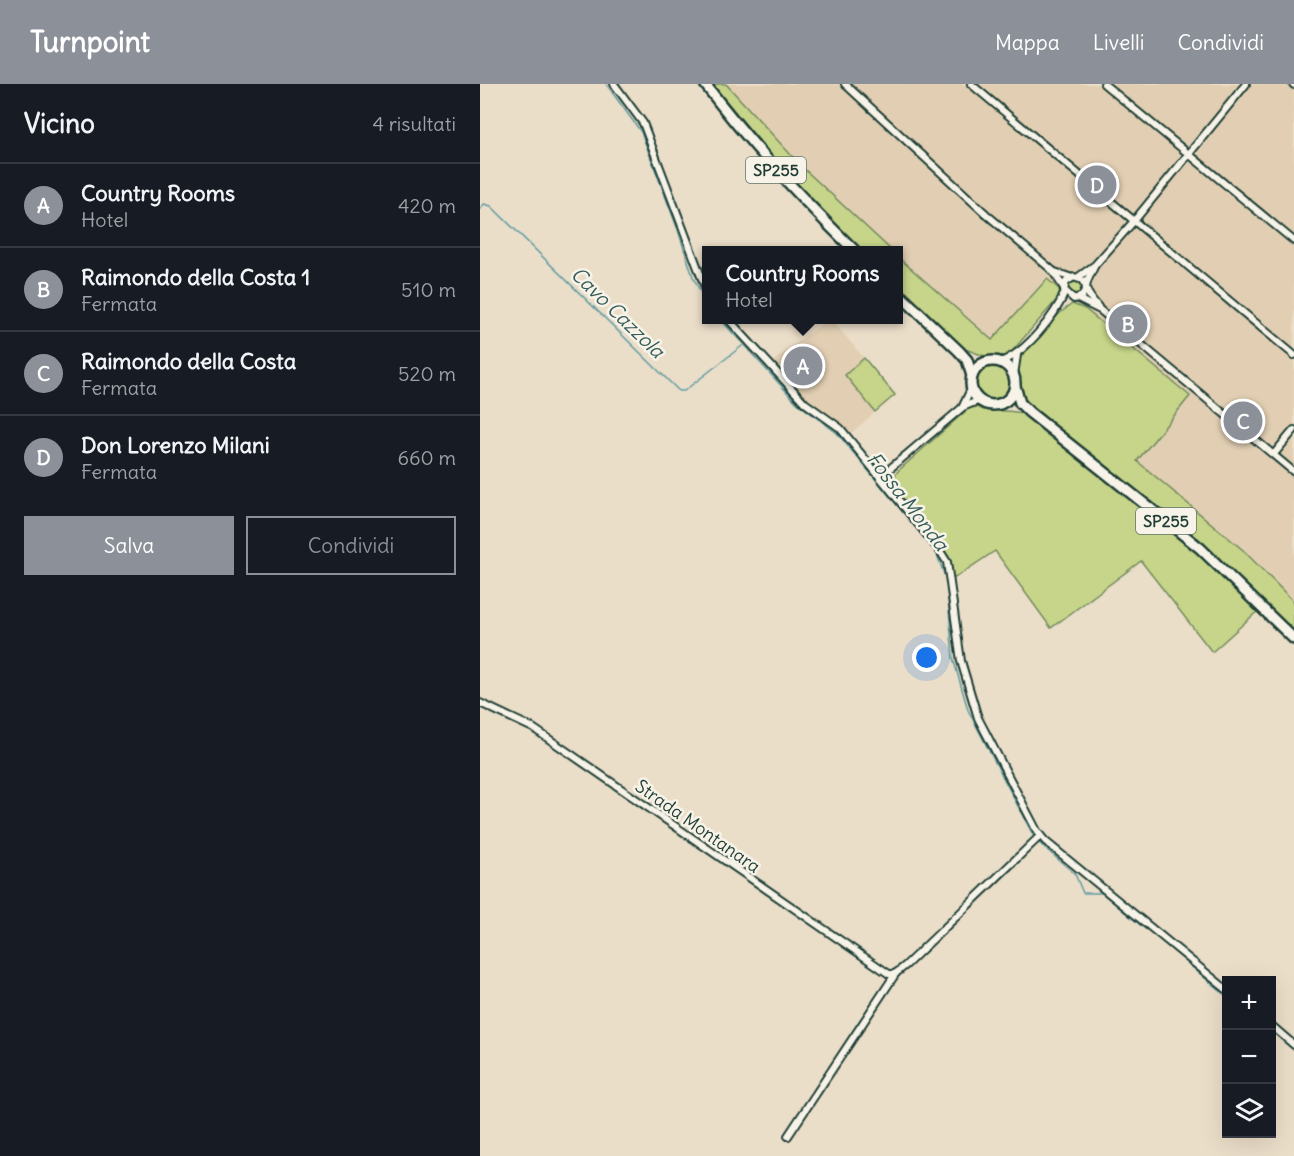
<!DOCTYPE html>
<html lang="it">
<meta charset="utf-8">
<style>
:root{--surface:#171b24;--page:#20242c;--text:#f1f3f6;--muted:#9ea1a6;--line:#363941;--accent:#8c9099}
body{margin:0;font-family:Delius,sans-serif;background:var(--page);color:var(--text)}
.controls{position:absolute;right:18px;bottom:18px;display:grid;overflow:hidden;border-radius:0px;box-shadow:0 6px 24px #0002}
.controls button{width:54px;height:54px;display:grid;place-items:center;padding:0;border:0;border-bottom:2px solid var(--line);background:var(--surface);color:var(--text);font:30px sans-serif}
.you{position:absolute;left:447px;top:574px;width:21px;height:21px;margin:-15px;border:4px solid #fff;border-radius:50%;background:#1a73e8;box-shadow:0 0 0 9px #1a73e833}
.badge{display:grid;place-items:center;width:39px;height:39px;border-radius:50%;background:var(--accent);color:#fff;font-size:20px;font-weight:700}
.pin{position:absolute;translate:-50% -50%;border:3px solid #fff;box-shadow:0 2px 6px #0006}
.popup{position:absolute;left:222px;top:162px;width:201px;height:78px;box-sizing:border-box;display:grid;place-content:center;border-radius:0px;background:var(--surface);filter:drop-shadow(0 2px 4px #0005);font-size:20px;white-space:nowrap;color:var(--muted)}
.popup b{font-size:22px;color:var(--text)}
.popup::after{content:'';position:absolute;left:50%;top:100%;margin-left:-12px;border:12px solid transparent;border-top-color:var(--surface)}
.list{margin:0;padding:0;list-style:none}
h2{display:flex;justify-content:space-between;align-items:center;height:78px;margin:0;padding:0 24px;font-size:26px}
h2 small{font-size:20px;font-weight:400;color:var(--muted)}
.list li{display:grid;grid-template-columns:39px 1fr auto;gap:18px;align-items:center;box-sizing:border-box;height:84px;padding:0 24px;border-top:2px solid var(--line)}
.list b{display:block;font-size:22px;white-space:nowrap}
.list p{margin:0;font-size:20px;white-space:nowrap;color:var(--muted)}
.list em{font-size:20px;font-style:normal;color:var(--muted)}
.actions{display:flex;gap:12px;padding:18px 24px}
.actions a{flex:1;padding:14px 0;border:2px solid var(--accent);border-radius:0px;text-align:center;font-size:21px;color:var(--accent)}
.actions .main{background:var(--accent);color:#fff}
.icon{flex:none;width:33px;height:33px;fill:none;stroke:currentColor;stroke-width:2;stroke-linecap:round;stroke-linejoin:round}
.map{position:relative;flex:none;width:814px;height:1072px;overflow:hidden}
header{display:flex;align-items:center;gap:36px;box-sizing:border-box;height:84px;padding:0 30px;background:var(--accent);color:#fff}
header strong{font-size:28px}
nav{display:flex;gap:33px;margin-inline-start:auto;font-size:21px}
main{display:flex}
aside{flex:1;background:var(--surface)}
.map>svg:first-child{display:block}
</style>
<header>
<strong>Turnpoint</strong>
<nav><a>Mappa</a><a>Livelli</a><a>Condividi</a></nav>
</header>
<main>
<aside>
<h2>Vicino<small>4 risultati</small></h2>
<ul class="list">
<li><span class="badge">A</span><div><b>Country Rooms</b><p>Hotel</p></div><em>420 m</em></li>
<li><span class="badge">B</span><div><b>Raimondo della Costa 1</b><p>Fermata</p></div><em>510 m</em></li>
<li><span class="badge">C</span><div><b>Raimondo della Costa</b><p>Fermata</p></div><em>520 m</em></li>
<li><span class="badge">D</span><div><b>Don Lorenzo Milani</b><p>Fermata</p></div><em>660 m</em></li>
</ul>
<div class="actions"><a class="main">Salva</a><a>Condividi</a></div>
</aside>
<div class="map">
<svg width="814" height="1072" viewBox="0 0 814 1072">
<rect width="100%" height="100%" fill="#ebdec9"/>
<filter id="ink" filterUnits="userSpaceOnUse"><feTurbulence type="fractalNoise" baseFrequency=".0167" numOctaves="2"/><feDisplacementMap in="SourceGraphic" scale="12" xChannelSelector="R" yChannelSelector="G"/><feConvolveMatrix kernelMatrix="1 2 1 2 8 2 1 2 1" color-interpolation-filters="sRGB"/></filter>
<g filter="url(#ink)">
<g fill="#e2cfb3">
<path d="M246 0H814V518L763 466 656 377 710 312 568 195 512 257 419 174V166H411L321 82Z"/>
<path d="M346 236H352L415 311 370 350 361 340 324 315 291 279Z"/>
</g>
<g fill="#c6d589" stroke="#72895e" stroke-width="1.5">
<path d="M232 0H246L321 82 411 166H381L311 95Z"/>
<path d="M419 174 512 256 567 195 579 205 580 212 528 272H504L485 265 419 203Z"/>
<circle cx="595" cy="204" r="7"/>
<path d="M592 220 605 225 710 312 657 377 763 466 814 518V550L745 480 540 313 537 281 540 274 580 229Z"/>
<path d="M384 274 415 311 395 328 365 291Z"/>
<circle cx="513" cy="299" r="18"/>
<path d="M499 323C515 330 531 324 548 331L725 474 780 525 732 568 661 477 571 544 515 467 473 495 464 467 410 398 418 387 489 324Z"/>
</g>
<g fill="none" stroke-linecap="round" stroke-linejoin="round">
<g stroke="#609ba1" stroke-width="1.5">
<path d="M126 0 161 48 198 146 213 193 227 220"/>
<path d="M0 125 4 120 11 122 199 307H204L262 262"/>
<path d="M241 236 317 319 357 349 456 468 467 498"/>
<path d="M467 502 473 574 488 626 555 755"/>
<path d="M558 758 595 790 603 809H622L665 845"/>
<path d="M685 860 746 912"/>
</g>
<g stroke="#1f3d34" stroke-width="10">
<g id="street">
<path d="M134 0 163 39 227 208"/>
<path d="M365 0 506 130 572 186 584 204"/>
<path d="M491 0 814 271"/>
<path d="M624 0 814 157"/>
<path d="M813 0 814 1"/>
<path d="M614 183C603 204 603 205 618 223"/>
<path d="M572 187 592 194"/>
<path d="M597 194 615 181 654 137 766 0"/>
<path d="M605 201 602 196 594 193 586 198 584 206 594 215 602 212 605 206"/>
<path d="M598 215 620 226 814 388"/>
<path d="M249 236 325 319 360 344 460 467 467 478 481 577 498 634 557 747 565 757 746 905"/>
<path d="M520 278C545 270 575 232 585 208"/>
<path d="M534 291 537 271"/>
<path d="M483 322 492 303"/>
<path d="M794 370 814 346"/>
<path d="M400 393 483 323 500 316"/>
<path d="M0 619 53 644 409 890H415L426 881 560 752"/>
<path d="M792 942 814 961"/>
<path d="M308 1052 416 889"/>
</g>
</g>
<g stroke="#1f3d34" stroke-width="14">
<g id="primary">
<path d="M225 0C270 60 321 114 374 166"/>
<path d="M419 210 479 267 487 276 492 292"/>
<circle cx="513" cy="299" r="22"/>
<path d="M535 302 540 319 549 328 720 464 814 555"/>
</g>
</g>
<use href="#street" stroke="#f7f3e8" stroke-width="6"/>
<use href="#primary" stroke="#f7f3e8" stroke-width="9"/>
</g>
</g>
<g text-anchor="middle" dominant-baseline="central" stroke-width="5" stroke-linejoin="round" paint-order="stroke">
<g fill="#f7f3e8" stroke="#60746a" stroke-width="1.5">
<rect x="266" y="73" width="60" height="26" rx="4.5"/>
<rect x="656" y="424" width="60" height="26" rx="4.5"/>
</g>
<g font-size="16" font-weight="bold" fill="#1f3d34">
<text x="296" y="86">SP255</text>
<text x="686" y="437">SP255</text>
</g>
<g font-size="18" fill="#1f3d34" stroke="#f7f3e8">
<text transform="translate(218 742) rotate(35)">Strada Montanara</text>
</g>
<g font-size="20" font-style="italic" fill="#355c58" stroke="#f7f3e8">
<text transform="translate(138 228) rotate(44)">Cavo Cazzola</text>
<text transform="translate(428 417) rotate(52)">Fossa Monda</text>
</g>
</g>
</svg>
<div class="controls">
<button>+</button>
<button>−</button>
<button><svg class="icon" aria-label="layers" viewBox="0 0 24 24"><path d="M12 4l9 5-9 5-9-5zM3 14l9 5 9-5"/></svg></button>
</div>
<div class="you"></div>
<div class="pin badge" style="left:323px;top:282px">A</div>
<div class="popup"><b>Country Rooms</b>Hotel</div>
<div class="pin badge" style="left:648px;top:240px">B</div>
<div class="pin badge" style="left:763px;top:337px">C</div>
<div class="pin badge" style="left:617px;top:101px">D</div>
</div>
</main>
